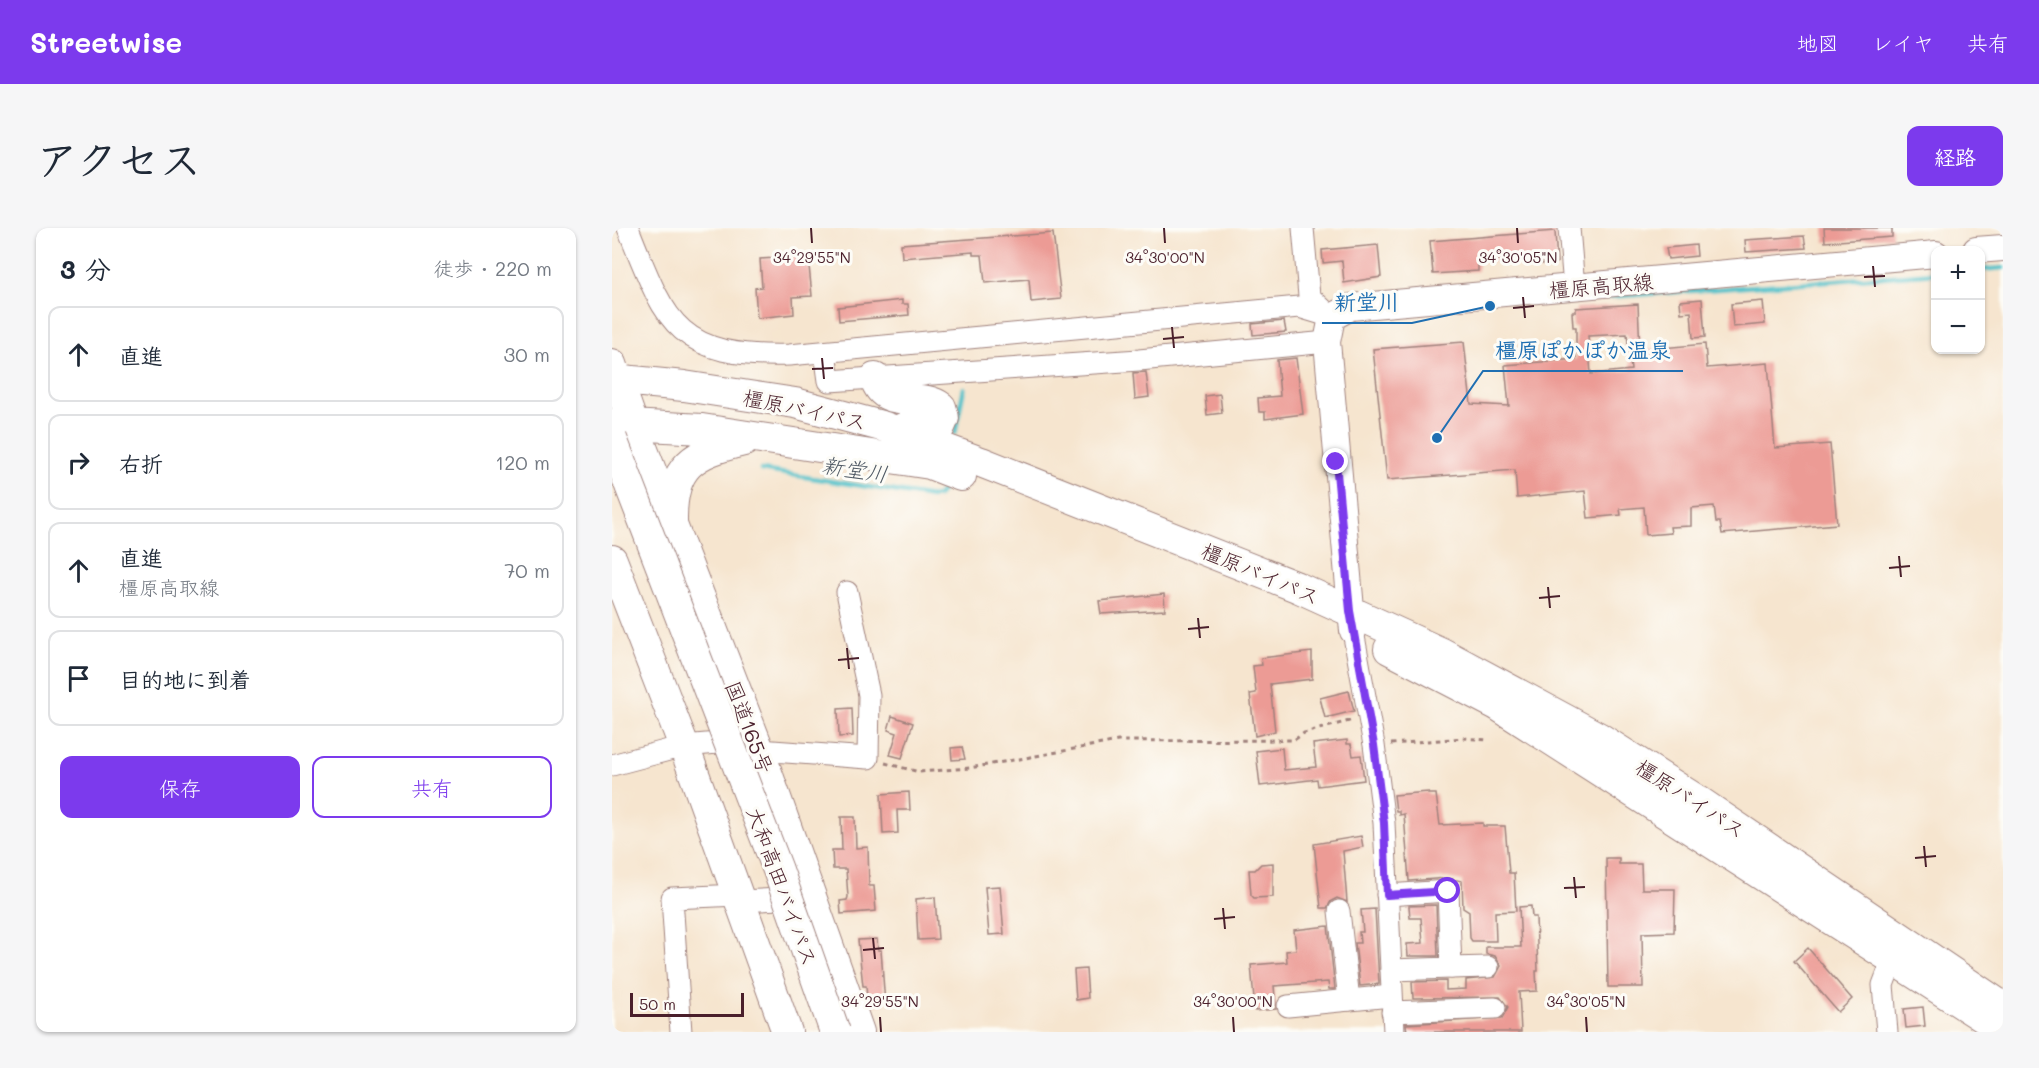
<!DOCTYPE html>
<html lang="ja">
<meta charset="utf-8">
<style>
:root{--surface:#fff;--page:#f6f6f7;--text:#1f2937;--muted:#747a83;--line:#e0e1e3;--accent:#7c3aed}
body{margin:0;font-family:Mali,"Klee One",sans-serif;background:var(--page);color:var(--text)}
.controls{position:absolute;right:18px;top:18px;display:grid;overflow:hidden;border-radius:12px;box-shadow:0 2px 4px #0004}
.controls button{width:54px;height:54px;display:grid;place-items:center;padding:0;border:0;border-bottom:2px solid var(--line);background:var(--surface);color:var(--text);font:30px sans-serif}
.scale{position:absolute;left:18px;bottom:15px;width:114px;box-sizing:border-box;padding-left:6px;border:3px solid #4a1f2b;border-top:0;font-size:16px;line-height:21px;white-space:nowrap;color:#4a1f2b;-webkit-text-stroke:4px #fdfcf7;paint-order:stroke}
.stop{position:absolute;width:18px;height:18px;margin:-14px;border:4px solid #7c3aed;border-radius:50%;background:#fff}
.stop.end{background:#7c3aed;border-color:#fff;box-shadow:0 2px 6px #0008}
.list{margin:0;padding:0;list-style:none}
h2{display:flex;justify-content:space-between;align-items:center;height:78px;margin:0;padding:0 24px;font-size:26px}
h2 small{font-size:20px;font-weight:400;color:var(--muted)}
.list li{display:grid;grid-template-columns:39px 1fr auto;gap:18px;align-items:center;box-sizing:border-box;height:96px;margin:0 12px 12px;padding:0 12px;border:2px solid var(--line);border-radius:12px}
.list b{display:block;font-size:22px;white-space:nowrap}
.list p{margin:0;font-size:20px;white-space:nowrap;color:var(--muted)}
.list em{font-size:20px;font-style:normal;color:var(--muted)}
.actions{display:flex;gap:12px;padding:18px 24px}
.actions a{flex:1;padding:14px 0;border:2px solid var(--accent);border-radius:12px;text-align:center;font-size:21px;color:var(--accent)}
.actions .main{background:var(--accent);color:#fff}
.icon{flex:none;width:33px;height:33px;fill:none;stroke:currentColor;stroke-width:2;stroke-linecap:round;stroke-linejoin:round}
.map{position:relative;flex:none;width:1391px;height:804px;overflow:hidden;border-radius:12px}
header{display:flex;align-items:center;gap:36px;box-sizing:border-box;height:84px;padding:0 30px;background:var(--accent);color:#fff}
header strong{font-size:28px}
nav{display:flex;gap:33px;margin-inline-start:auto;font-size:21px}
.intro{display:flex;align-items:center;justify-content:space-between;box-sizing:border-box;height:144px;padding:0 36px}
h1{margin:0;font-size:42px}
.button{padding:15px 27px;border-radius:12px;background:var(--accent);color:#fff;font-size:21px;font-weight:700}
main{display:flex;gap:36px;padding:0 36px}
aside{flex:1;background:var(--surface);border-radius:12px;box-shadow:0 2px 4px #0004}
.map>svg:first-child{display:block}
</style>
<header>
<strong>Streetwise</strong>
<nav><a>地図</a><a>レイヤ</a><a>共有</a></nav>
</header>
<div class="intro"><h1>アクセス</h1><a class="button">経路</a></div>
<main>
<aside>
<h2>3 分<small>徒歩 · 220 m</small></h2>
<ul class="list">
<li><svg class="icon" aria-label="ahead" viewBox="0 0 24 24"><path d="M12 20V5M6 11l6-6 6 6"/></svg><div><b>直進</b></div><em>30 m</em></li>
<li><svg class="icon" aria-label="right" viewBox="0 0 24 24"><path d="M7 20v-9h11M14 6l5 5-5 5"/></svg><div><b>右折</b></div><em>120 m</em></li>
<li><svg class="icon" aria-label="ahead" viewBox="0 0 24 24"><path d="M12 20V5M6 11l6-6 6 6"/></svg><div><b>直進</b><p>橿原高取線</p></div><em>70 m</em></li>
<li><svg class="icon" aria-label="arrive" viewBox="0 0 24 24"><path d="M6 21V4h12l-3 4 3 4H6"/></svg><div><b>目的地に到着</b></div></li>
</ul>
<div class="actions"><a class="main">保存</a><a>共有</a></div>
</aside>
<div class="map">
<svg width="1391" height="804" viewBox="0 0 1391 804">
<rect width="100%" height="100%" fill="#fdfcf7"/>
<filter id="ink" filterUnits="userSpaceOnUse"><feTurbulence type="fractalNoise" baseFrequency=".0167" numOctaves="2"/><feDisplacementMap in="SourceGraphic" scale="12" xChannelSelector="R" yChannelSelector="G"/><feConvolveMatrix kernelMatrix="1 2 1 2 8 2 1 2 1" color-interpolation-filters="sRGB"/></filter>
<filter id="wash" filterUnits="userSpaceOnUse"><feTurbulence type="fractalNoise" baseFrequency=".008" numOctaves="4" result="noise"/><feDisplacementMap in="SourceGraphic" scale="24" xChannelSelector="R" yChannelSelector="G"/><feGaussianBlur stdDeviation="1.35" result="paint"/><feColorMatrix in="noise" values="0 0 0 0 0 0 0 0 0 0 0 0 0 0 0 0 0 1.4 0 .05"/><feComposite in="paint" operator="in"/></filter>
<g filter="url(#wash)">
<rect width="100%" height="100%" fill="#f6e5cf"/>
<g fill="none" stroke-linecap="round" stroke-linejoin="round">
<g stroke="#56c3cb" stroke-width="4.5">
<path d="M1368 42 1391 40"/>
<path d="M967 71 1324 45"/>
<path d="M343 205 352 160"/>
<path d="M149 242 320 269 326 268 330 263"/>
</g>
</g>
<g id="blocks">
<g fill="#ec9b95" fill-rule="evenodd">
<path d="M1212 0H1280V9L1213 14Z"/>
<path d="M943 3 945 35 930 36 929 29 866 34V43L821 46 818 13Z"/>
<path d="M441 5 449 71 419 74 417 51 373 55 370 27H361V24L290 30 289 16Z"/>
<path d="M1192 8 1194 20 1134 24 1133 12Z"/>
<path d="M766 17 769 49 732 55 730 33 711 35 710 22Z"/>
<path d="M1084 17 1085 28 1056 31 1054 20Z"/>
<path d="M196 28 200 68 181 69 182 86 145 90 143 60 150 59 148 31Z"/>
<path d="M1090 71 1093 109 1081 110 1079 84 1069 85 1068 73Z"/>
<path d="M290 72V76H296L297 87 227 93 226 79Z"/>
<path d="M1151 73 1153 96 1121 99 1119 76Z"/>
<path d="M1026 76 1028 122 1093 116 1095 140 1156 135 1163 220 1218 216 1225 296 1110 306 1108 294H1104L1102 278 1079 280V298L1058 299 1059 305 1034 307 1032 279 1008 281 1009 287 976 290 973 263 905 270 903 242 775 252 761 121 852 114 859 176 897 178 893 137 964 131V99H961L960 84H964V80ZM1015 106 1019 142 979 146 976 108Z"/>
<path d="M672 93 674 104 641 107 640 96Z"/>
<path d="M684 130 691 186 653 191V184H647L646 170 668 168 665 132Z"/>
<path d="M534 144 537 169 523 171 521 145Z"/>
<path d="M608 166 610 185 595 187 593 168Z"/>
<path d="M552 366 553 382 489 386 487 373Z"/>
<path d="M700 424V451L658 456 663 503 643 508 638 466 644 465 641 438 650 437 649 430Z"/>
<path d="M737 463 742 483 713 490 708 470Z"/>
<path d="M240 480 241 508 227 509 226 481Z"/>
<path d="M280 488 301 495 290 530 278 527 285 505 276 502Z"/>
<path d="M735 512V516H739L741 528 749 527 752 552 706 558 705 551 648 558 644 523 670 520 672 542 704 539 701 516Z"/>
<path d="M350 519 353 531 340 532 339 520Z"/>
<path d="M297 564 298 582H285L286 605 271 606 269 566Z"/>
<path d="M816 564V566H824L828 597 871 595V598H893L897 645H902L904 683 883 684 884 713H860L858 710 857 684 851 680 850 653 835 650 797 653 792 586 787 587V583H784L782 567Z"/>
<path d="M229 589H243L244 620 256 619 257 658H262L264 683 229 686 228 673 235 672 236 669 234 641H221L220 622H230Z"/>
<path d="M749 608 751 619 731 623 735 674 725 670 719 673 715 680H709L702 616Z"/>
<path d="M994 630H1007V636H1029L1030 661H1063L1062 704 1030 705 1031 759H996Z"/>
<path d="M661 635V669L642 670 639 667 637 642H643L649 636Z"/>
<path d="M388 658 392 706 377 707 373 659Z"/>
<path d="M323 669 326 711 306 712 304 671Z"/>
<path d="M824 677 826 728H796L795 716 811 715 809 690H798L797 678Z"/>
<path d="M919 678 920 689H924L926 743H924L925 763 907 764 909 804H795L794 796 890 790 896 779 888 769 801 770 800 754 834 753V762L854 761V752L883 749 889 738 883 728 874 726V719H909L907 679Z"/>
<path d="M763 681 767 756 748 758 743 715H748L747 704H751L749 682Z"/>
<path d="M716 698 723 761H717L716 754 662 758 664 781 643 783 639 737 675 734 674 723 684 722 682 702Z"/>
<path d="M265 711 266 722H269L273 776 260 777V770H255L254 758H251L246 712Z"/>
<path d="M1196 720 1240 771 1226 784 1182 733Z"/>
<path d="M474 741 476 770 464 772 462 742Z"/>
<path d="M1311 779 1313 798 1294 800 1292 781Z"/>
</g>
</g>
</g>
<g filter="url(#ink)">
<use href="#blocks" fill-opacity="0" stroke="#a0827d" stroke-width="1.5"/>
<g fill="none" stroke-linecap="round" stroke-linejoin="round">
<g stroke="#a0827d" stroke-width="23">
<g id="minor">
<path d="M16 0C54 95 64 130 177 127L687 79 720 89"/>
<path d="M691 0 697 68 717 87"/>
<path d="M957 0 962 59"/>
<path d="M213 124 217 153 527 132 715 114"/>
<path d="M741 403 762 517 772 595 782 804"/>
<path d="M147 522 256 530 257 467 235 364"/>
<path d="M0 537 72 518 128 513"/>
<path d="M775 667 836 663 839 740 779 742"/>
<path d="M129 673 188 670"/>
<path d="M727 683 737 772"/>
<path d="M839 740 876 739"/>
<path d="M676 778 779 768"/>
<path d="M780 784 883 780"/>
<path d="M69 804 60 670 126 667"/>
<path d="M1275 804 1271 757 1280 733"/>
</g>
</g>
<g stroke="#a0827d" stroke-width="28">
<g id="major">
<path d="M1364 22 1391 20"/>
<path d="M741 403 715 114 720 89 739 79 1324 26"/>
</g>
</g>
<g stroke="#a0827d" stroke-width="32">
<g id="highway">
<path d="M0 136 21 196 147 522 247 804"/>
<path d="M263 150C272 183 309 163 329 179L332 190 328 199 318 202 291 200"/>
<path d="M0 151 72 158 183 175 273 199 369 234 685 359 830 425 986 509 1088 574 1391 779"/>
<path d="M0 196 90 201 318 236 349 248"/>
<path d="M60 294C59 237 81 225 132 213"/>
<path d="M0 332 72 518 175 804"/>
<path d="M777 421 885 477 1391 802"/>
</g>
</g>
<g stroke="#a0827d" stroke-width="3" stroke-dasharray="4.5 4.5" stroke-linecap="butt">
<path d="M779 516 852 510 876 512"/>
<path d="M273 535 307 544 358 540 506 513 682 512 692 505 741 492"/>
</g>
<use href="#minor" stroke="#fff" stroke-width="21"/>
<use href="#major" stroke="#fff" stroke-width="26"/>
<use href="#highway" stroke="#fff" stroke-width="30"/>
<g stroke="#a0827d" stroke-width="32" stroke-linecap="butt">
<path id="highway-bridge" d="M0 211 166 642 223 804"/>
</g>
<use href="#highway-bridge" stroke="#fff" stroke-width="30"/>
</g>
</g>
<g fill="none" stroke-linecap="round" stroke-linejoin="round" filter="url(#ink)">
<path stroke="#7c3aed" stroke-width="8" d="M724 234 738 383 762 517 772 595 775 667 836 663"/>
</g>
<path fill="none" stroke="#4a1f2b" stroke-width="2" d="M199 0 200 15M552 0 553 15M905 0 906 15M1261 38 1263 59M1252 49 1273 48M911 69 913 90M901 80 922 78M560 99 562 120M551 111 572 109M210 130 212 151M200 141 221 140M1287 328 1289 349M1277 340 1298 338M936 359 938 380M927 370 948 368M586 390 588 410M576 401 597 399M235 420 237 441M226 432 247 430M1312 618 1314 639M1303 630 1324 628M962 649 964 670M952 660 973 659M611 680 613 701M602 691 623 689M261 710 263 731M251 722 272 720M268 789 269 804M621 789 622 804M974 789 975 804"/>
<g text-anchor="middle" dominant-baseline="central" stroke-width="6" stroke-linejoin="round" paint-order="stroke">
<g font-size="21" fill="#4a1f2b" stroke="#fdfcf7">
<text transform="translate(989 57) rotate(-5)">橿原高取線</text>
<text transform="translate(193 181) rotate(12)">橿原バイパス</text>
<text transform="translate(649 345) rotate(23)">橿原バイパス</text>
<text transform="translate(138 499) rotate(69)">国道165号</text>
<text transform="translate(1079 570) rotate(33)">橿原バイパス</text>
<text transform="translate(171 658) rotate(70)">大和高田バイパス</text>
</g>
<g font-size="22" font-style="italic" fill="#4e5863" stroke="#fdfcf7">
<text transform="translate(243 241) rotate(9)">新堂川</text>
</g>
</g>
<g font-size="15" text-anchor="middle" fill="#4a1f2b" stroke="#fdfcf7" stroke-width="6" stroke-linejoin="round" paint-order="stroke">
<text x="200" y="35">34°29'55"N</text>
<text x="553" y="35">34°30'00"N</text>
<text x="906" y="35">34°30'05"N</text>
<text x="268" y="779">34°29'55"N</text>
<text x="621" y="779">34°30'00"N</text>
<text x="974" y="779">34°30'05"N</text>
</g>
<path fill="none" stroke="#1f6fb2" stroke-width="2" d="M878 78L800 95H710M825 210L871 143H1071"/>
<g fill="#1f6fb2" stroke="#fdfcf7" stroke-width="2">
<circle cx="878" cy="78" r="6"/>
<circle cx="825" cy="210" r="6"/>
</g>
<g font-size="22" text-anchor="middle" font-weight="bold" fill="#1f6fb2" stroke="#fdfcf7" stroke-width="6" stroke-linejoin="round" paint-order="stroke">
<text x="755" y="82">新堂川</text>
<text x="971" y="130">橿原ぽかぽか温泉</text>
</g>
</svg>
<div class="controls">
<button>+</button>
<button>−</button>
</div>
<div class="scale">50 m</div>
<div class="stop" style="left:836px;top:663px"></div>
<div class="stop end" style="left:724px;top:234px"></div>
</div>
</main>
